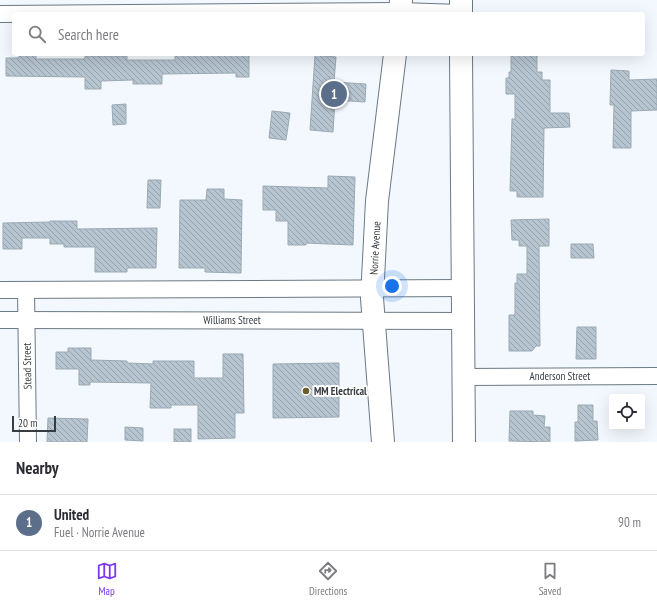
<!DOCTYPE html>
<meta charset="utf-8">
<style>
:root{--surface:#fff;--page:#f7f7f7;--text:#2b2b33;--muted:#7c7c81;--line:#e1e1e2;--accent:#7c3aed}
body{margin:0;font-family:"PT Sans Narrow",sans-serif;background:var(--page);color:var(--text)}
.controls{position:absolute;right:12px;bottom:12px;display:grid;overflow:hidden;border-radius:4px;box-shadow:0 4px 16px #0002}
.controls button{width:36px;height:36px;display:grid;place-items:center;padding:0;border:0;border-bottom:1px solid var(--line);background:var(--surface);color:var(--text);font:20px sans-serif}
.scale{position:absolute;left:12px;bottom:10px;width:44px;box-sizing:border-box;padding-left:4px;border:2px solid #373c41;border-top:0;font-size:11px;line-height:14px;white-space:nowrap;color:#373c41;-webkit-text-stroke:3px #fff;paint-order:stroke}
.you{position:absolute;left:392px;top:286px;width:14px;height:14px;margin:-10px;border:3px solid #fff;border-radius:50%;background:#1a73e8;box-shadow:0 0 0 6px #1a73e833}
.badge{display:grid;place-items:center;width:26px;height:26px;border-radius:50%;background:var(--accent);color:#fff;font-size:13px;font-weight:700}
.pin{position:absolute;translate:-50% -50%;border:2px solid #fff;box-shadow:0 1px 4px #0006}
.list{margin:0;padding:0;list-style:none}
h2{display:flex;justify-content:space-between;align-items:center;height:52px;margin:0;padding:0 16px;font-size:17px}
h2 small{font-size:13px;font-weight:400;color:var(--muted)}
.list li{display:grid;grid-template-columns:26px 1fr auto;gap:12px;align-items:center;box-sizing:border-box;height:56px;padding:0 16px;border-top:1px solid var(--line)}
.list b{display:block;font-size:15px;white-space:nowrap}
.list p{margin:0;font-size:13px;white-space:nowrap;color:var(--muted)}
.list em{font-size:13px;font-style:normal;color:var(--muted)}
.icon{flex:none;width:22px;height:22px;fill:none;stroke:currentColor;stroke-width:2;stroke-linecap:round;stroke-linejoin:round}
.map{position:relative;flex:none;width:657px;height:442px;overflow:hidden}
.search{position:absolute;background:var(--surface);box-shadow:0 4px 16px #0002;left:12px;right:12px;top:12px;height:44px;display:flex;align-items:center;gap:10px;box-sizing:border-box;padding:0 14px;border-radius:4px;color:var(--muted);font-size:15px}
.sheet{height:108px;background:var(--surface)}
nav{display:flex;justify-content:space-around;align-items:center;box-sizing:border-box;height:56px;border-top:1px solid var(--line);background:var(--surface);font-size:11px;color:var(--muted)}
nav a{display:grid;justify-items:center;gap:2px}
nav .on{color:var(--accent)}
.map>svg:first-child{display:block}
</style>
<div class="map">
<svg width="657" height="442" viewBox="0 0 657 442">
<defs>
<pattern id="building-back-hatch" width="6" height="6" patternUnits="userSpaceOnUse"><rect width="6" height="6" fill="#b7c5d1"/><path d="M-1 5l2 2M0 0l6 6M5-1l2 2" fill="none" stroke="#96a1ab"/></pattern>
</defs>
<rect width="100%" height="100%" fill="#f2f8fd"/>
<g fill="url(#building-back-hatch)" stroke="#9ba9b4">
<path d="M19 54H36V59H85V56H127V60H175V54H249V77H236V73L162 74V84H133V80L101 81V89H85V77L6 76V58H19Z"/>
<path d="M511 54H537V72H542V80H550V113H569L570 127 544 128 543 197H517V191H510L512 119H515V94H506V78H509V72H511Z"/>
<path d="M315 55 336 57 334 82 366 84 365 102 335 100 333 132 310 130Z"/>
<path d="M611 70 629 71V80L657 79V110L631 111V148H613L614 105H610Z"/>
<path d="M126 104V124L113 125 112 105Z"/>
<path d="M272 111 290 113 286 140 269 138Z"/>
<path d="M328 176 355 177 353 245 306 243V245H288V221H276V210H263V186L328 188Z"/>
<path d="M148 180H161L160 208H147Z"/>
<path d="M207 189H224V199L242 200 241 273 205 272V268H179L180 200H206Z"/>
<path d="M549 219V246H539L540 346H536L532 351H509V315H515V283H517V274H527V246H519V240H512L511 220Z"/>
<path d="M50 221H77V229L157 228 156 268H127V272H95V247H64V244H50V238H22V249H3V223L50 222Z"/>
<path d="M571 244H593L594 258H571Z"/>
<path d="M577 327H596V359H576Z"/>
<path d="M68 348H91V360L127 361V363L153 364V361H194V378H223V354H243L244 413H235V438L198 439V405H171V408H150L151 383 90 382V385H79V369H56V352H68Z"/>
<path d="M339 363V417L273 418V364Z"/>
<path d="M578 405H593V421H597L598 440 575 441V422H578Z"/>
<path d="M510 411H533V415L545 416 544 427H550V442L509 441Z"/>
<path d="M48 418 88 419 87 442H47Z"/>
<path d="M125 427 143 428V441L125 440Z"/>
<rect x="174" y="429" width="17" height="13"/>
</g>
<g fill="none" stroke-linecap="round" stroke-linejoin="round">
<g stroke="#6c7983" stroke-width="18">
<g id="street">
<path d="M0 14 400 11 461 13"/>
<path d="M0 290 463 288"/>
<path d="M26 290 28 442"/>
<path d="M0 320 463 321"/>
<path d="M464 377 657 376"/>
</g>
</g>
<g stroke="#6c7983" stroke-width="24">
<g id="secondary">
<path d="M461 0V14"/>
<path d="M400 14 401 0"/>
<path d="M461 54 464 442"/>
<path d="M383 442 372 298 377 201 395 54"/>
</g>
</g>
<use href="#street" stroke="#fff" stroke-width="16"/>
<use href="#secondary" stroke="#fff" stroke-width="22"/>
</g>
<circle fill="#6a5c29" stroke="#fff" stroke-width="1.5" cx="306" cy="391" r="4"/>
<g text-anchor="middle" dominant-baseline="central" stroke-width="4" stroke-linejoin="round" paint-order="stroke">
<g font-size="11" fill="#373c41" stroke="#fff">
<text transform="translate(375 248) rotate(-87)">Norrie Avenue</text>
<text x="232" y="320">Williams Street</text>
<text transform="translate(27 366) rotate(-91)">Stead Street</text>
<text x="560" y="376">Anderson Street</text>
</g>
<g font-size="11" font-weight="bold" fill="#373c41" stroke="#fff" text-anchor="start">
<text x="314" y="391">MM Electrical</text>
</g>
</g>
</svg>
<div class="controls">
<button><svg class="icon" aria-label="locate" viewBox="0 0 24 24"><circle cx="12" cy="12" r="6"/><path d="M12 2v4M12 18v4M2 12h4M18 12h4"/></svg></button>
</div>
<div class="scale">20 m</div>
<div class="you"></div>
<div class="pin badge" style="left:334px;top:94px;background:#5c6f8a">1</div>
<div class="search"><svg class="icon" aria-label="search" viewBox="0 0 24 24"><circle cx="10" cy="10" r="6"/><path d="M15 15l6 6"/></svg>Search here</div>
</div>
<section class="sheet">
<h2>Nearby<small></small></h2>
<ul class="list">
<li><span class="badge" style="background:#5c6f8a">1</span><div><b>United</b><p>Fuel · Norrie Avenue</p></div><em>90 m</em></li>
</ul>
</section>
<nav>
<a class="on"><svg class="icon" aria-label="map" viewBox="0 0 24 24"><path d="M3 6l6-2 6 2 6-2v14l-6 2-6-2-6 2zM9 4v14M15 6v14"/></svg>Map</a>
<a><svg class="icon" aria-label="directions" viewBox="0 0 24 24"><path d="M12 3l9 9-9 9-9-9zM9 14v-3h6M13 9l2 2-2 2"/></svg>Directions</a>
<a><svg class="icon" aria-label="saved" viewBox="0 0 24 24"><path d="M7 4h10v16l-5-4-5 4z"/></svg>Saved</a>
</nav>
